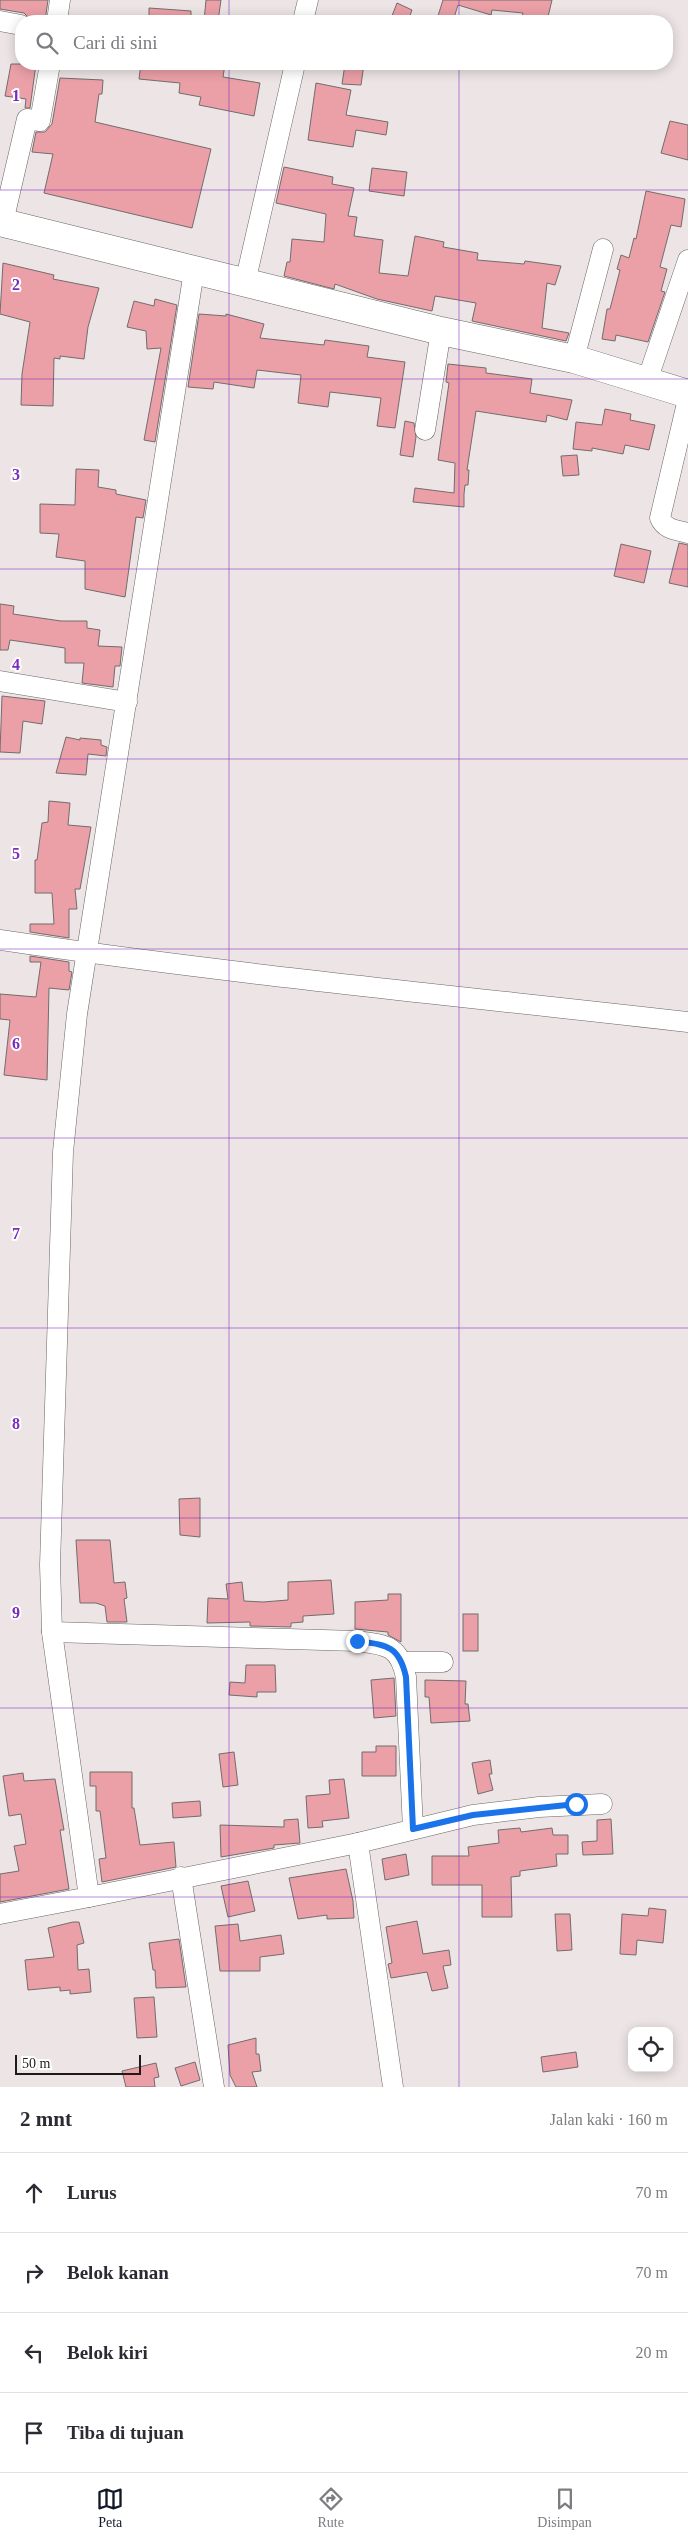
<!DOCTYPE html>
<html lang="id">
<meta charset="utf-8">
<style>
:root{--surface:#fff;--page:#f7f7f7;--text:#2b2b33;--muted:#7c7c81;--line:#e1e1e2;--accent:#111827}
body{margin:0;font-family:Georgia,serif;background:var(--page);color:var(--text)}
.controls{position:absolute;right:15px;bottom:15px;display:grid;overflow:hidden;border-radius:10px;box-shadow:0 2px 12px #0003}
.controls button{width:45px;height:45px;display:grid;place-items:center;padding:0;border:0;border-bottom:1px solid var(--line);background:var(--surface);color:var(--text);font:25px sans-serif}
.scale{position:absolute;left:15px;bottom:12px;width:126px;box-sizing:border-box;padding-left:5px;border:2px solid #1e1b1b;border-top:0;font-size:14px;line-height:18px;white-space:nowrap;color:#1e1b1b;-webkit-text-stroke:4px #fff;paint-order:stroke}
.stop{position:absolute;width:15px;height:15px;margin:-11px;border:4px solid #1a73e8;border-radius:50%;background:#fff}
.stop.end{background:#1a73e8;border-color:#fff;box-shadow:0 1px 5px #0008}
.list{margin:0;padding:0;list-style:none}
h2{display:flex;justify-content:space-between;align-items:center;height:65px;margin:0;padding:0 20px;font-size:21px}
h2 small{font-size:16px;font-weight:400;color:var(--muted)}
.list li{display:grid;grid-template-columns:32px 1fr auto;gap:15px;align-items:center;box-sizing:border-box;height:80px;padding:0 20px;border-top:1px solid var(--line)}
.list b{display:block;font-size:19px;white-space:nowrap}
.list em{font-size:16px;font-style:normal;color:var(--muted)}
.icon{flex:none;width:28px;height:28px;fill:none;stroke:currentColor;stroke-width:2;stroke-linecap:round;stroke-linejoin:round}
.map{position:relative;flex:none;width:688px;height:2087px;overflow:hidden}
.search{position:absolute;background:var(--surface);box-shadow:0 2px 12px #0003;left:15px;right:15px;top:15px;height:55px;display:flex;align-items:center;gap:12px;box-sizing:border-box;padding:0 18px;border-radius:20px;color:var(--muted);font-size:19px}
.sheet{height:385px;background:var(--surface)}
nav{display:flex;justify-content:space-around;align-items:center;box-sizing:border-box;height:70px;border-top:1px solid var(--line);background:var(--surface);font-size:14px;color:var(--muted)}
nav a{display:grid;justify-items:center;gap:2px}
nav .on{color:var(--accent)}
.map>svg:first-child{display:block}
</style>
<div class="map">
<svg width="688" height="2087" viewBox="0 0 688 2087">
<rect width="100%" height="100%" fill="#ece4e5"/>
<g fill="#eb9fa7" stroke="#736c6d">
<path d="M0 0H48L45 21H32L24 13 0 9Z"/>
<path d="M206 0H221L218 21H204Z"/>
<path d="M443 0H552L547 21H521L523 13 492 10 491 15 458 5 453 21H445L437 19Z"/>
<path d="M397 3 412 10 408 21H390Z"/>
<path d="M149 8 191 11V21H149Z"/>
<path d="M11 64H36L30 108H25L26 99 5 96Z"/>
<path d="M141 64 183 67 184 64H225L223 77 260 83 254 116 199 105 201 97 179 93 180 83 139 79Z"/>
<path d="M345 64H364L361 85 342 84Z"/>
<path d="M60 78 103 80 102 94H99L95 122 211 149 192 228 44 193 53 154 32 152 36 132H45L52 124Z"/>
<path d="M316 83 351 90 346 115 388 122 386 135 356 130 353 147 308 140Z"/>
<path d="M670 121 688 125V160L661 153Z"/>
<path d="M284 167 333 177 332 184 354 188 348 216 357 217 354 236 383 240 379 273 408 276 415 236 444 242 443 247 478 253 477 260 524 264 525 261 561 266 555 285 547 283 542 328 569 333 566 341 472 321 476 303 435 296 432 311 377 299 335 284 334 289 284 276 287 262H290L292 239 324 242 326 214 276 203Z"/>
<path d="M372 168 407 172 404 196 369 191Z"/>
<path d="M646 191 685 199 681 227 671 225 660 267 667 269 661 291 665 292 648 342 616 335 615 341 602 339 607 309H610L620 270 617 269 621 255 629 258 634 238 636 239Z"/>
<path d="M3 263 54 275 53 279 99 288 88 327 84 359 60 356V359L54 358 53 406 21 405 22 374 30 322 0 314Z"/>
<path d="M155 299 177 305 155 442 144 440 161 348 147 349 146 331 127 327 134 301 154 306Z"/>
<path d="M199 314 226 316V314L264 324 260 338 324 345 325 340 369 346 367 357 405 362 395 428 377 426 381 398 330 392 328 407 298 403 301 375 257 370 254 388 214 382 213 389 188 387Z"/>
<path d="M448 364 486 368V373L532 379 530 393 572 400 567 420 547 415 546 422 476 411 467 470H469L468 485H465L464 494V507L413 502 415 488 454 493 455 463 438 460 449 383 446 382Z"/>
<path d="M605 409 631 414 630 420 655 425 649 450 625 445 623 454 592 448V451L573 449 576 422 602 425Z"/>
<path d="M405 421 414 423 416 437 413 457 400 455Z"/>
<path d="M577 455 579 475 563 476 561 456Z"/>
<path d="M76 469 99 470 98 487 116 490V494L146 500 143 518 136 517 125 597 85 589V561L56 557 59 534 40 533V504L75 505Z"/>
<path d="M679 543 688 545V587L669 583Z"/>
<path d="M621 544 651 551 644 583 614 576Z"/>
<path d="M0 604 14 606 13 614 61 621H87V628L100 630 98 646 122 647 120 666H115L113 687 82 683 84 663H65V648L10 640 8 650H0Z"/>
<path d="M2 696 45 701 42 724 23 721 20 753 0 752Z"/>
<path d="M66 737 80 740V738L101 740V745L107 747 106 756 88 754 86 775 56 773Z"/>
<path d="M49 801 70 803 68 825 91 827 80 889H75L77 909H69V938L30 932V924H54L52 893H35V860H37L42 823 48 822Z"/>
<path d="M30 956 69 962V971L72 972 69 990 49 988 47 1080 4 1075 10 1020 0 1019V994L36 997 41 962H30Z"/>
<path d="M200 1498V1537L180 1535 179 1499Z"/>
<path d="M76 1540H110L114 1583 125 1582 127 1598 124 1599 127 1622H107L105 1606 96 1603H80Z"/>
<path d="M331 1580 334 1614 303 1616V1622L291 1623V1627L250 1626V1622L207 1623 208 1598 228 1599 226 1584 242 1582 244 1601 263 1602 288 1600V1582Z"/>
<path d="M388 1594H401V1642L388 1635V1632L355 1629V1602L388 1600Z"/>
<rect x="463" y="1614" width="15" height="37"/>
<path d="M246 1665H275L276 1692H257V1697L229 1695 230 1682 245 1683Z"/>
<path d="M394 1678 396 1716 374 1718 371 1680Z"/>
<path d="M425 1680 466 1681 465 1704H468L470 1721 431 1723 429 1697H425Z"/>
<path d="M376 1746H396V1776H362V1752H376Z"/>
<path d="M234 1752 238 1785 223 1787 219 1754Z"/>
<path d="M490 1760 492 1774H489L493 1790 478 1794 472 1763Z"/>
<path d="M90 1772H132V1808H134L140 1845 174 1842 176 1867 102 1882 99 1859 106 1858 100 1811H96V1786H90Z"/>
<path d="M23 1773 24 1781 55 1779 64 1830H60L69 1889 0 1902V1874L19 1871 14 1846 26 1844 21 1814 9 1816 3 1776Z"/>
<path d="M344 1779 349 1818 322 1821 323 1827 308 1828 306 1796 330 1794 329 1780Z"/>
<path d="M200 1801 201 1816 173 1818 172 1803Z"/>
<path d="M298 1819 300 1843 274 1845V1848L221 1857 220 1825 284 1827V1820Z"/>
<path d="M611 1819 613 1854 583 1855 582 1842 597 1841V1820Z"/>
<path d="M520 1828 521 1832 552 1828 553 1835H568V1854H556L557 1866 520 1871V1876L511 1877 512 1917H482V1885H432V1856H469L468 1847 499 1843 498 1830Z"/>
<path d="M406 1854 409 1875 385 1880 382 1859Z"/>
<path d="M346 1869 353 1901 354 1918 327 1919V1915L298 1919 289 1878Z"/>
<path d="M248 1881 255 1911 228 1917 221 1886Z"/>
<path d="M649 1908 666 1910 663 1943 637 1940 636 1955 620 1954 622 1914 648 1916Z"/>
<path d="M555 1914H570L572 1950 557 1951Z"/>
<path d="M417 1921 423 1954 449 1950 451 1965 443 1966 448 1988 432 1991 427 1972 391 1978 388 1964 392 1963 386 1927Z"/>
<path d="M73 1922H79L84 1943 77 1945 78 1970 89 1969 91 1992 70 1994V1990L60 1991V1987L28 1990 25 1960 54 1957 48 1928Z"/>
<path d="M238 1924 240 1941 281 1935 284 1954 260 1957V1971H220L215 1926Z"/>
<path d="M179 1939 186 1987 156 1988 155 1970H153L149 1943Z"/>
<path d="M154 1997 157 2037 137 2038 134 1998Z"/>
<path d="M256 2038V2054H259L261 2071 252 2072 257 2087H236L230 2075 228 2045Z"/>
<path d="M576 2052 578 2067 543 2072 541 2057Z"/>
<path d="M195 2062 200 2080 181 2086 175 2068Z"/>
<path d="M156 2063 159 2077 154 2078 155 2087H126L122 2071Z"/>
</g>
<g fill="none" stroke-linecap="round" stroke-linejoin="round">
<g stroke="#6c6565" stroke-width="21">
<g id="minor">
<path d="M0 21 21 25"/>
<path d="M57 21 60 0"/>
<path d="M303 21 308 0"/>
<path d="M3 222 27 119 40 121 50 64"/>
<path d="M245 283 295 64"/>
<path d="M574 359 603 249"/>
<path d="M647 381 688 260"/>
<path d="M688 399 660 518C665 530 677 530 688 533"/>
<path d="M425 430 441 331"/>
<path d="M0 681 127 702"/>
<path d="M0 940C228 974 459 996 688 1022"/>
<path d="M52 1632 357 1641C386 1645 399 1645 406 1677L413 1829"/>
<path d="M403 1662H443"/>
<path d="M358 1843 393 2087"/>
<path d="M181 1877 214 2087"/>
<path d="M89 1897 358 1843 473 1815 539 1807 602 1804"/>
<path d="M0 1914 89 1897 52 1632 50 1565 63 1152 77 1014 194 271"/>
</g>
</g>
<g stroke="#6c6565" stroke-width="29">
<path id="highway" d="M0 222 441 331 574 359 688 394"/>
</g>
<use href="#minor" stroke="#fff" stroke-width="20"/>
<use href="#highway" stroke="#fff" stroke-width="28"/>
</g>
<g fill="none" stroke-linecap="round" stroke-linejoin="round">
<path stroke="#1a73e8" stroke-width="6" d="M357 1641C386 1645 399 1645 406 1677L413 1829 473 1815 576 1804"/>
</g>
<path fill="none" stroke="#7b2cbf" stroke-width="1" stroke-opacity="0.55" d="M229 0V21M459 0V21M229 64V2087M459 64V2087M0 190H688M0 379H688M0 569H688M0 759H688M0 949H688M0 1138H688M0 1328H688M0 1518H688M0 1708H688M0 1897H688"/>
<g font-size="16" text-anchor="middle" font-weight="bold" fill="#7b2cbf" stroke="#fff" stroke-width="4" stroke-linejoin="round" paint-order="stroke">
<text x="16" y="101">1</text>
<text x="16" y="290">2</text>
<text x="16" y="480">3</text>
<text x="16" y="670">4</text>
<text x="16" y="859">5</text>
<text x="16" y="1049">6</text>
<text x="16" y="1239">7</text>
<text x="16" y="1429">8</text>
<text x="16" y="1618">9</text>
</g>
</svg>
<div class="controls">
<button><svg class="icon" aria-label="locate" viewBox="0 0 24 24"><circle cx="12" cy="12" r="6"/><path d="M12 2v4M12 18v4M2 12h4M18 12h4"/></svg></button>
</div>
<div class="scale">50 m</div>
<div class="stop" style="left:576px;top:1804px"></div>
<div class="stop end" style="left:357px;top:1641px"></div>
<div class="search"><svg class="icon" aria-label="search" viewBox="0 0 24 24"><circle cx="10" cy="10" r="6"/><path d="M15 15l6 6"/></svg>Cari di sini</div>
</div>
<section class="sheet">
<h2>2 mnt<small>Jalan kaki · 160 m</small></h2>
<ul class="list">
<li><svg class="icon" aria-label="ahead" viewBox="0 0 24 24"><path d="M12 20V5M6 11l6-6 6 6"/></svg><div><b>Lurus</b></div><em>70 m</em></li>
<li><svg class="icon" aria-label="right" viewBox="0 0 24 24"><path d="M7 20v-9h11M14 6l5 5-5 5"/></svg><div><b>Belok kanan</b></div><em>70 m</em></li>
<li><svg class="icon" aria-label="left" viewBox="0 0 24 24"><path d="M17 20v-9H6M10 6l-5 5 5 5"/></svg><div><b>Belok kiri</b></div><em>20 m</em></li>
<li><svg class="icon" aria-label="arrive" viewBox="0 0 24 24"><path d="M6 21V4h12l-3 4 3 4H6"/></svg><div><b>Tiba di tujuan</b></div></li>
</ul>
</section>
<nav>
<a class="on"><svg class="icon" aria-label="map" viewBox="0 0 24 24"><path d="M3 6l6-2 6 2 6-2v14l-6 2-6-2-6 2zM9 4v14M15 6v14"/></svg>Peta</a>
<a><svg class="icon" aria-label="directions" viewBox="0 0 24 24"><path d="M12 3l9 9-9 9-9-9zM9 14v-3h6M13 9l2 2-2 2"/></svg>Rute</a>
<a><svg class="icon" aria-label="saved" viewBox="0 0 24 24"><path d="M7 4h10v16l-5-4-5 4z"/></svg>Disimpan</a>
</nav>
